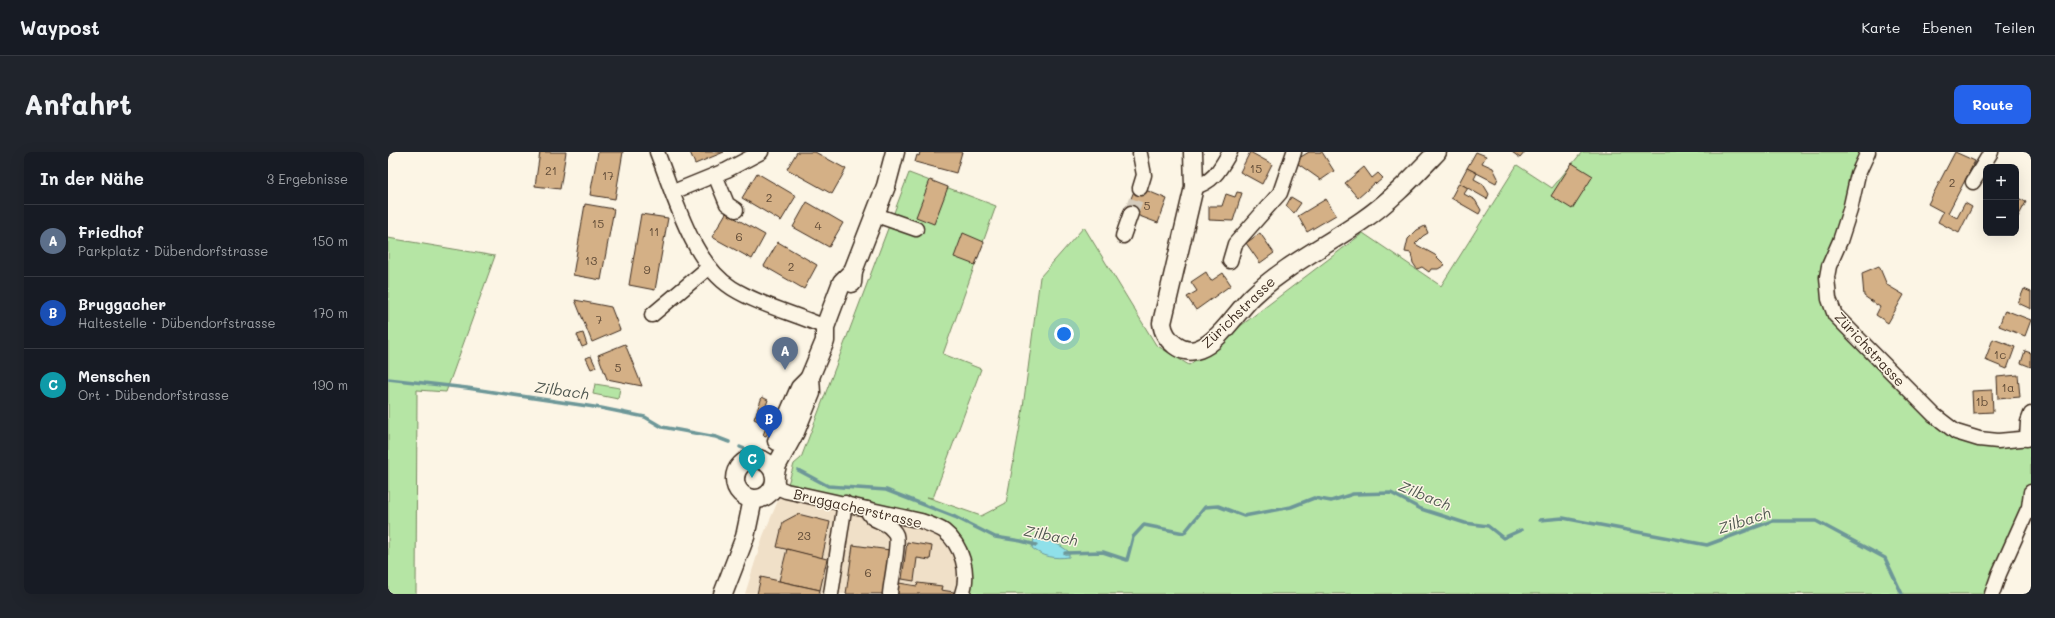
<!DOCTYPE html>
<html lang="de">
<meta charset="utf-8">
<style>
:root{--surface:#171b24;--page:#20242c;--text:#f1f3f6;--muted:#9ea1a6;--line:#363941;--accent:#2563eb}
body{margin:0;font-family:Mali,sans-serif;background:var(--page);color:var(--text)}
.controls{position:absolute;right:12px;top:12px;display:grid;overflow:hidden;border-radius:8px;box-shadow:0 4px 16px #0002}
.controls button{width:36px;height:36px;display:grid;place-items:center;padding:0;border:0;border-bottom:1px solid var(--line);background:var(--surface);color:var(--text);font:20px sans-serif}
.you{position:absolute;left:676px;top:182px;width:14px;height:14px;margin:-10px;border:3px solid #fff;border-radius:50%;background:#1a73e8;box-shadow:0 0 0 6px #1a73e833}
.badge{display:grid;place-items:center;width:26px;height:26px;border-radius:50%;background:var(--accent);color:#fff;font-size:13px;font-weight:700}
.pin{position:absolute;translate:-50% -33px;filter:drop-shadow(0 1px 2px #0008)}
.pin::after{content:'';position:absolute;top:21px;width:14px;height:12px;background:inherit;clip-path:polygon(0 0,100% 0,50% 100%)}
.list{margin:0;padding:0;list-style:none}
h2{display:flex;justify-content:space-between;align-items:center;height:52px;margin:0;padding:0 16px;font-size:17px}
h2 small{font-size:13px;font-weight:400;color:var(--muted)}
.list li{display:grid;grid-template-columns:26px 1fr auto;gap:12px;align-items:center;box-sizing:border-box;height:72px;padding:0 16px;border-top:1px solid var(--line)}
.list b{display:block;font-size:15px;white-space:nowrap}
.list p{margin:0;font-size:13px;white-space:nowrap;color:var(--muted)}
.list em{font-size:13px;font-style:normal;color:var(--muted)}
.map{position:relative;flex:none;width:1643px;height:442px;overflow:hidden;border-radius:8px}
header{display:flex;align-items:center;gap:24px;box-sizing:border-box;height:56px;padding:0 20px;background:var(--surface);border-bottom:1px solid var(--line)}
header strong{font-size:19px}
nav{display:flex;gap:22px;margin-inline-start:auto;font-size:14px}
.intro{display:flex;align-items:center;justify-content:space-between;box-sizing:border-box;height:96px;padding:0 24px}
h1{margin:0;font-size:28px}
.button{padding:10px 18px;border-radius:8px;background:var(--accent);color:#fff;font-size:14px;font-weight:700}
main{display:flex;gap:24px;padding:0 24px}
aside{flex:1;background:var(--surface);border-radius:8px;box-shadow:0 4px 16px #0002}
.map>svg:first-child{display:block}
</style>
<header>
<strong>Waypost</strong>
<nav><a>Karte</a><a>Ebenen</a><a>Teilen</a></nav>
</header>
<div class="intro"><h1>Anfahrt</h1><a class="button">Route</a></div>
<main>
<aside>
<h2>In der Nähe<small>3 Ergebnisse</small></h2>
<ul class="list">
<li><span class="badge" style="background:#5c6f8a">A</span><div><b>Friedhof</b><p>Parkplatz · Dübendorfstrasse</p></div><em>150 m</em></li>
<li><span class="badge" style="background:#1a4fb4">B</span><div><b>Bruggacher</b><p>Haltestelle · Dübendorfstrasse</p></div><em>170 m</em></li>
<li><span class="badge" style="background:#0f9aa8">C</span><div><b>Menschen</b><p>Ort · Dübendorfstrasse</p></div><em>190 m</em></li>
</ul>
</aside>
<div class="map">
<svg width="1643" height="442" viewBox="0 0 1643 442">
<rect width="100%" height="100%" fill="#fcf5e5"/>
<filter id="ink" filterUnits="userSpaceOnUse"><feTurbulence type="fractalNoise" baseFrequency=".025" numOctaves="2"/><feDisplacementMap in="SourceGraphic" scale="8" xChannelSelector="R" yChannelSelector="G"/><feConvolveMatrix kernelMatrix="1 2 1 2 8 2 1 2 1" color-interpolation-filters="sRGB"/></filter>
<g filter="url(#ink)">
<path fill="#f0e0c8" d="M392 344 533 369 570 395 574 442H357L375 384Z"/>
<g fill="#b5e5a4" stroke="#788861">
<path d="M1194 0H1481L1452 89 1441 146 1568 280 1643 286V340L1601 442H574L575 438 562 384 398 339 406 312 413 306 521 21 608 54 555 202 593 217 545 346 539 345 593 364 618 351 634 263 652 125 696 75 768 193 801 213 975 81 1053 134 1129 13 1164 36Z"/>
<path d="M0 86 107 104 58 240 29 238 28 442H0Z"/>
<path d="M207 232 232 236 230 247 205 242Z"/>
</g>
<path fill="#8fe0e9" stroke="#6d9798" d="M646 387C660 387 670 391 681 400V405C667 407 655 405 644 396Z"/>
<g fill="none" stroke-linecap="round" stroke-linejoin="round">
<g stroke="#6d9798" stroke-width="3.5">
<path d="M0 227 79 236 213 256 257 265 274 275 328 285 341 290"/>
<path d="M352 295 357 297"/>
<path d="M410 318 440 334 498 338 567 365 607 385 633 389 648 393"/>
<path d="M1152 368 1175 366 1319 393 1384 369H1428L1497 406 1514 442"/>
<path d="M677 401 715 400 739 408 745 385 756 373 796 381 817 355 830 354 856 364 903 355 926 346 943 349 965 342 1003 341 1033 357 1077 371 1100 374 1115 386 1133 378"/>
</g>
</g>
<g fill="#d4b086" stroke="#3b2a1e">
<path d="M152 0H178L172 37 147 34Z"/>
<path d="M210 0H235L227 47 202 43Z"/>
<path d="M302 0H336L307 12Z"/>
<path d="M409 0H427L458 17 444 42 399 17Z"/>
<path d="M532 0H574L568 21 527 10 529 3 531 4Z"/>
<path d="M862 0 884 12 874 32 852 20Z"/>
<path d="M921 0H934L946 19 933 28 906 9Z"/>
<path d="M1088 0 1098 4 1094 11 1105 16 1110 26 1108 31 1079 16Z"/>
<path d="M1124 0H1137L1132 6Z"/>
<path d="M1567 0 1587 9 1560 61 1569 66 1577 51 1584 55 1571 81 1550 70 1555 60 1540 52Z"/>
<path d="M1184 11 1205 24 1184 57 1163 44Z"/>
<path d="M976 15 984 26 990 21 995 26 988 32 987 31 970 46 957 31Z"/>
<path d="M1079 16 1089 21 1086 27 1095 32 1101 42 1099 47 1071 31Z"/>
<path d="M369 21 408 44 393 69 354 46Z"/>
<path d="M542 28 560 35 546 72 528 65Z"/>
<path d="M1071 31 1080 36 1076 42 1087 48 1093 58 1091 62 1063 46Z"/>
<path d="M748 34 779 47 770 71 738 59Z"/>
<path d="M849 40 854 41 845 69 821 68V54H834L838 42 847 45Z"/>
<path d="M903 45 913 51 906 61 898 54Z"/>
<path d="M1628 45 1638 50 1630 65 1628 64Z"/>
<path d="M938 47 948 63 919 80 910 64Z"/>
<path d="M419 50 455 71 441 95 405 75Z"/>
<path d="M197 52 226 57 213 128 185 123Z"/>
<path d="M338 61 377 83 364 107 324 85Z"/>
<path d="M253 62 280 66 267 138 241 133Z"/>
<path d="M1037 74 1040 81 1035 84 1027 92 1047 103 1057 113 1050 117H1043L1041 120 1034 115 1029 117 1025 111 1023 101 1017 100 1020 87 1029 78Z"/>
<path d="M575 81 596 90 587 113 566 105Z"/>
<path d="M872 81 886 101 872 111 858 91Z"/>
<path d="M390 90 429 113 416 137 376 114Z"/>
<path d="M1491 114 1499 133 1516 143 1500 171 1488 163 1492 155 1476 144 1474 121Z"/>
<path d="M818 120 823 129 835 121 843 133 808 158 799 145 809 139 803 130Z"/>
<path d="M1636 137 1643 140V157L1630 151Z"/>
<path d="M187 148 223 155 232 178 204 190Z"/>
<path d="M1617 158 1643 168 1637 184 1611 174Z"/>
<path d="M195 181 199 193 194 195 189 183Z"/>
<path d="M1605 187 1627 195 1619 217 1597 208Z"/>
<path d="M237 192 254 234 219 227 210 203Z"/>
<path d="M1637 199 1643 201V215L1633 211Z"/>
<path d="M203 204 208 215 203 217 198 206Z"/>
<path d="M1630 223 1632 245 1610 247 1609 225Z"/>
<path d="M1604 238 1605 260 1585 261 1584 239Z"/>
<path d="M374 245 380 248 372 270 366 267Z"/>
<path d="M379 273 383 275 378 284 375 283Z"/>
<path d="M410 362 442 370 434 406 389 395 395 370Z"/>
<path d="M519 390 544 394 542 408 529 406 526 429 514 427Z"/>
<path d="M465 393 502 398 496 442H458Z"/>
<path d="M399 397 439 407 432 438 391 429Z"/>
<path d="M373 425 432 438 431 442H369Z"/>
<path d="M511 431 529 434 530 431 554 434 553 438 566 440V442H509Z"/>
</g>
<g fill="none" stroke-linecap="round" stroke-linejoin="round">
<path stroke="#d5ccbd" stroke-width="14" stroke-dasharray="14 7" stroke-linecap="butt" d="M743 61 752 36"/>
<g stroke="#3b2a1e" stroke-width="17">
<g id="minor">
<path d="M269 0C286 43 304 111 344 136 371 153 408 162 437 175"/>
<path d="M1480 0 1470 22 1462 58 1452 89 1441 114 1439 125 1441 147 1447 163 1546 263 1568 280 1591 287 1610 289 1643 286"/>
<path d="M327 23 339 52 348 58"/>
<path d="M1585 30 1603 0"/>
<path d="M806 35C826 30 832 17 842 0"/>
<path d="M752 36 756 23 752 2"/>
<path d="M285 40 339 18 373 0"/>
<path d="M488 63 528 77"/>
<path d="M735 84 743 61"/>
<path d="M842 109 847 92 892 41 906 0"/>
<path d="M264 163 321 115"/>
<path d="M1639 287 1640 270 1643 262"/>
<path d="M386 334 398 339 533 369C541 372 550 375 556 379 574 393 582 421 574 442"/>
<path d="M479 357C482 368 491 368 499 373 502 375 507 380 508 383 511 393 503 429 502 442"/>
<path d="M443 442 457 351"/>
<path d="M1604 442 1611 422 1641 355 1643 340"/>
</g>
</g>
<g stroke="#3b2a1e" stroke-width="21">
<g id="major">
<path d="M805 0 806 35 774 171C776 188 794 204 811 197 831 190 850 158 865 144 899 112 938 94 975 68 1003 49 1026 24 1049 0"/>
<path d="M464 131 465 119 498 34 507 0"/>
<path d="M389 289 412 236 422 226"/>
<circle cx="367" cy="327" r="20"/>
<path d="M387 321 389 313 407 280 423 241 422 225 437 189V175L443 159 454 130 465 119"/>
<path d="M335 442 357 385 365 347"/>
</g>
</g>
<use href="#minor" stroke="#fcf5e5" stroke-width="14"/>
<use href="#major" stroke="#fcf5e5" stroke-width="18"/>
</g>
</g>
<g text-anchor="middle" dominant-baseline="central" stroke-width="3" stroke-linejoin="round" paint-order="stroke">
<g font-size="12" fill="#614c38">
<text x="868" y="16">15</text>
<text x="163" y="18">21</text>
<text x="220" y="23">17</text>
<text x="1564" y="30">2</text>
<text x="381" y="45">2</text>
<text x="759" y="53">5</text>
<text x="210" y="71">15</text>
<text x="430" y="73">4</text>
<text x="266" y="79">11</text>
<text x="351" y="84">6</text>
<text x="203" y="108">13</text>
<text x="403" y="114">2</text>
<text x="259" y="117">9</text>
<text x="211" y="167">7</text>
<text x="1612" y="202">1c</text>
<text x="230" y="215">5</text>
<text x="1620" y="235">1a</text>
<text x="1594" y="249">1b</text>
<text x="416" y="383">23</text>
<text x="480" y="420">6</text>
</g>
<g font-size="14" fill="#3b2a1e" stroke="#fcf5e5">
<text transform="translate(850 160) rotate(-44)">Zürichstrasse</text>
<text transform="translate(1482 197) rotate(47)">Zürichstrasse</text>
<text transform="translate(470 356) rotate(13)">Bruggacherstrasse</text>
</g>
<g font-size="15" font-style="italic" fill="#505851" stroke="#fcf5e5">
<text transform="translate(174 238) rotate(8)">Zilbach</text>
<text transform="translate(1037 343) rotate(22)">Zilbach</text>
<text transform="translate(1356 368) rotate(-18)">Zilbach</text>
<text transform="translate(663 383) rotate(11)">Zilbach</text>
</g>
</g>
</svg>
<div class="controls">
<button>+</button>
<button>−</button>
</div>
<div class="you"></div>
<div class="pin badge" style="left:397px;top:218px;background:#5c6f8a">A</div>
<div class="pin badge" style="left:381px;top:286px;background:#1a4fb4">B</div>
<div class="pin badge" style="left:364px;top:326px;background:#0f9aa8">C</div>
</div>
</main>
